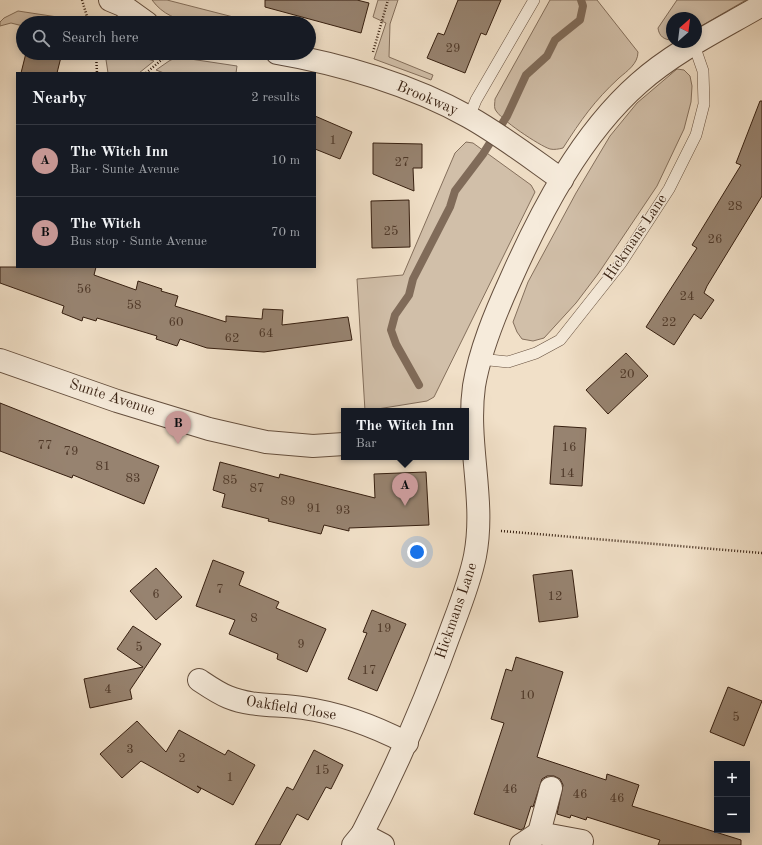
<!DOCTYPE html>
<meta charset="utf-8">
<style>
:root{--surface:#171b24;--page:#20242c;--text:#f1f3f6;--muted:#9ea1a6;--line:#363941;--accent:#c59692}
body{margin:0;font-family:"Old Standard TT",serif;background:var(--page);color:var(--text)}
.controls{position:absolute;right:12px;bottom:12px;display:grid;overflow:hidden;border-radius:0px;box-shadow:0 2px 10px #0003}
.controls button{width:36px;height:36px;display:grid;place-items:center;padding:0;border:0;border-bottom:1px solid var(--line);background:var(--surface);color:var(--text);font:20px sans-serif}
.compass{position:absolute;left:666px;top:12px;width:36px;height:36px;border-radius:50%;background:var(--surface);box-shadow:0 2px 10px #0003;rotate:28deg}
.you{position:absolute;left:417px;top:552px;width:14px;height:14px;margin:-10px;border:3px solid #fff;border-radius:50%;background:#1a73e8;box-shadow:0 0 0 6px #1a73e833}
.badge{display:grid;place-items:center;width:26px;height:26px;border-radius:50%;background:var(--accent);color:#111;font-size:13px;font-weight:700}
.pin{position:absolute;translate:-50% -33px;filter:drop-shadow(0 1px 2px #0008)}
.pin::after{content:'';position:absolute;top:21px;width:14px;height:12px;background:inherit;clip-path:polygon(0 0,100% 0,50% 100%)}
.popup{position:absolute;left:341px;top:408px;width:128px;height:52px;box-sizing:border-box;display:grid;place-content:center;border-radius:0px;background:var(--surface);filter:drop-shadow(0 1px 3px #0005);font-size:13px;white-space:nowrap;color:var(--muted)}
.popup b{font-size:15px;color:var(--text)}
.popup::after{content:'';position:absolute;left:50%;top:100%;margin-left:-8px;border:8px solid transparent;border-top-color:var(--surface)}
.list{margin:0;padding:0;list-style:none}
h2{display:flex;justify-content:space-between;align-items:center;height:52px;margin:0;padding:0 16px;font-size:17px}
h2 small{font-size:13px;font-weight:400;color:var(--muted)}
.list li{display:grid;grid-template-columns:26px 1fr auto;gap:12px;align-items:center;box-sizing:border-box;height:72px;padding:0 16px;border-top:1px solid var(--line)}
.list b{display:block;font-size:15px;white-space:nowrap}
.list p{margin:0;font-size:13px;white-space:nowrap;color:var(--muted)}
.list em{font-size:13px;font-style:normal;color:var(--muted)}
.icon{flex:none;width:22px;height:22px;fill:none;stroke:currentColor;stroke-width:2;stroke-linecap:round;stroke-linejoin:round}
.map{position:relative;flex:none;width:762px;height:845px;overflow:hidden}
.search{position:absolute;background:var(--surface);box-shadow:0 2px 10px #0003;left:16px;top:16px;width:300px;height:44px;display:flex;align-items:center;gap:10px;box-sizing:border-box;padding:0 14px;border-radius:22px;color:var(--muted);font-size:15px}
.panel{position:absolute;background:var(--surface);box-shadow:0 2px 10px #0003;left:16px;top:72px;width:300px;height:196px;border-radius:0px}
.map>svg:first-child{display:block}
</style>
<div class="map">
<svg width="762" height="845" viewBox="0 0 762 845">
<rect width="100%" height="100%" fill="#f1e0c8"/>
<filter id="stains"><feTurbulence type="fractalNoise" baseFrequency=".005" numOctaves="4"/><feColorMatrix values="0 0 0 0 .2 0 0 0 0 .09 0 0 0 0 .02 0 0 0 .5 -.17"/></filter>
<radialGradient id="worn" r=".72"><stop offset=".6" stop-color="#630" stop-opacity="0"/><stop offset="1" stop-color="#630" stop-opacity=".3"/></radialGradient>
<g fill="#d1bfa9" stroke="#846f5c">
<path d="M152 0H167L245 20 244 23C212 23 173 29 152 0Z"/>
<path d="M378 0H398L390 24 389 57 433 75 431 80 374 59 386 23 373 17Z"/>
<path d="M550 0H597L638 52C638 64 627 71 619 78 594 101 581 120 563 148 559 149 554 150 550 149 540 146 499 119 495 109 494 106 495 102 495 99Z"/>
<path d="M677 0H746L696 29V18H672V40C664 40 659 36 658 28Z"/>
<path d="M18 11 64 18 83 19 84 23H23V26L11 23 0 26V22L4 18Z"/>
<path d="M105 53H127L154 61 139 73H108Z"/>
<path d="M177 57 237 66 236 73H164L156 70 169 61Z"/>
<path d="M677 69 684 70 690 76 692 86 691 102 684 129 657 186 598 274 576 303 544 338 533 341 522 339 517 332 513 322 528 282 576 193 610 136 637 103Z"/>
<path d="M466 142 473 143 531 185 535 192 434 397 427 401 365 411 357 279 403 275 455 153Z"/>
</g>
<g fill="none" stroke-linecap="round" stroke-linejoin="round">
<path stroke="#806b59" stroke-width="8" d="M419 385 396 344 391 330 395 315 409 295 413 279 450 207 455 191 483 154 507 116 526 75 547 56 555 40 580 20 583 6 581 0"/>
</g>
<g fill="#978370" stroke="#361f10">
<path d="M265 0H357L369 3 361 33 265 7Z"/>
<path d="M458 0H501L486 35 481 33 465 73 427 58 438 33 444 35Z"/>
<path d="M26 53H62L57 73H21Z"/>
<path d="M760 101H762V196L707 286 704 293 714 300 701 319 694 314 674 345 646 327 697 248 692 245 741 165 736 163Z"/>
<path d="M315 116 352 132 340 159 315 149Z"/>
<path d="M373 143 422 144V168H413L414 191 373 174Z"/>
<path d="M409 200 410 247 372 248 371 201Z"/>
<path d="M0 267H96L94 275 136 290 138 281 162 289 161 291 178 296 175 306 226 322V316L262 319 263 309 283 310 282 325 348 317 352 340 264 352 207 348 180 339 177 346 156 339 157 336 97 318 96 321 83 317 82 321 62 313 64 306 0 283Z"/>
<path d="M626 353 648 376 608 414 586 390Z"/>
<path d="M0 403 159 466 144 504 73 475 72 478 0 451Z"/>
<path d="M554 426 586 428 582 486 550 484Z"/>
<path d="M220 462 279 478 280 474 375 498 374 474 426 472 429 525 349 528V531L324 525 321 534 268 521 269 519 222 507 225 494 213 490Z"/>
<path d="M213 560 244 572 239 585 279 602 276 608 326 629 307 672 277 659 278 654 229 634 235 620 196 606Z"/>
<path d="M156 568 182 597 156 620 130 591Z"/>
<path d="M572 570 578 617 539 622 533 575Z"/>
<path d="M372 610 406 624 377 691 348 679 367 633 363 632Z"/>
<path d="M133 626 161 644 130 690 132 699 90 708 84 679 143 667 117 649Z"/>
<path d="M516 657 563 672 537 757 606 780 607 774 639 785 632 806 741 840V845H658L660 840 587 817 586 820 571 815 570 818 557 814 563 785 560 779 554 776H547L542 779 533 807 531 806 524 828 521 830 474 814 504 723 491 719 506 669 512 671Z"/>
<path d="M728 687 762 701 744 746 710 732Z"/>
<path d="M137 721 166 752 179 730 225 755 228 750 255 765 233 805 197 786 201 789 198 793 141 761 122 778 100 754Z"/>
<path d="M314 750 343 765 331 789 326 787 308 820 297 814 280 845H255L287 787 293 790Z"/>
</g>
<g fill="none" stroke-linecap="round" stroke-linejoin="round">
<g stroke="#654f3e" stroke-width="12">
<g id="service">
<path d="M469 117 476 100 534 0"/>
<path d="M480 359 508 362 536 353 560 340 621 263 669 189 696 135 704 104 703 71 694 45"/>
</g>
</g>
<g stroke="#654f3e" stroke-width="24">
<g id="minor">
<path d="M110 0 122 5 147 23"/>
<path d="M277 53C341 64 412 85 469 117 501 135 531 158 562 180"/>
<path d="M0 360 117 401 209 429 266 442 313 446 344 444"/>
<path d="M199 680C208 686 218 693 228 697 252 707 278 704 303 708 339 713 374 726 407 743"/>
<path d="M539 833 551 788"/>
<path d="M362 834 383 845"/>
<path d="M353 845 362 834C396 768 426 700 451 630 460 606 470 581 475 556 486 500 466 443 474 386 480 350 495 314 510 281 541 211 581 134 639 83 675 51 721 29 762 5"/>
<path d="M521 845 539 833 582 841"/>
</g>
</g>
<g stroke="#361f10" stroke-width="2.5" stroke-dasharray="1 2" stroke-linecap="butt">
<path d="M82 0 89 23"/>
<path d="M373 52 388 0"/>
<path d="M96 53 97 73"/>
<path d="M146 73 165 57 167 53"/>
<path d="M501 531 762 553"/>
</g>
<use href="#service" stroke="#f6ebdb" stroke-width="11"/>
<use href="#minor" stroke="#f6ebdb" stroke-width="22"/>
</g>
<g text-anchor="middle" dominant-baseline="central" stroke-width="3" stroke-linejoin="round" paint-order="stroke">
<g font-size="13" fill="#4e3828">
<text x="453" y="48">29</text>
<text x="333" y="140">1</text>
<text x="402" y="162">27</text>
<text x="735" y="206">28</text>
<text x="391" y="231">25</text>
<text x="715" y="239">26</text>
<text x="84" y="289">56</text>
<text x="687" y="296">24</text>
<text x="134" y="305">58</text>
<text x="176" y="322">60</text>
<text x="669" y="322">22</text>
<text x="266" y="333">64</text>
<text x="232" y="338">62</text>
<text x="627" y="374">20</text>
<text x="45" y="445">77</text>
<text x="569" y="447">16</text>
<text x="71" y="451">79</text>
<text x="103" y="466">81</text>
<text x="567" y="473">14</text>
<text x="133" y="478">83</text>
<text x="230" y="480">85</text>
<text x="257" y="488">87</text>
<text x="288" y="501">89</text>
<text x="314" y="508">91</text>
<text x="343" y="510">93</text>
<text x="220" y="589">7</text>
<text x="156" y="594">6</text>
<text x="555" y="596">12</text>
<text x="254" y="618">8</text>
<text x="384" y="628">19</text>
<text x="301" y="644">9</text>
<text x="139" y="647">5</text>
<text x="369" y="670">17</text>
<text x="108" y="689">4</text>
<text x="527" y="695">10</text>
<text x="736" y="717">5</text>
<text x="130" y="749">3</text>
<text x="182" y="758">2</text>
<text x="322" y="770">15</text>
<text x="230" y="777">1</text>
<text x="510" y="789">46</text>
<text x="580" y="794">46</text>
<text x="617" y="798">46</text>
</g>
<g font-size="15" fill="#361f10" stroke="#f6ebdb">
<text transform="translate(427 99) rotate(23)">Brookway</text>
<text transform="translate(636 238) rotate(-56)">Hickmans Lane</text>
<text transform="translate(112 398) rotate(18)">Sunte Avenue</text>
<text transform="translate(457 611) rotate(-71)">Hickmans Lane</text>
<text transform="translate(291 709) rotate(9)">Oakfield Close</text>
</g>
</g>
<rect width="100%" height="100%" filter="url(#stains)"/>
<rect width="100%" height="100%" fill="url(#worn)"/>
</svg>
<div class="controls">
<button>+</button>
<button>−</button>
</div>
<svg class="compass" viewBox="-18 -18 36 36"><path d="M0-13l5 13h-10z" fill="#e53935"/><path d="M0 13l5-13h-10z" fill="#9ea1a6"/></svg>
<div class="you"></div>
<div class="pin badge" style="left:405px;top:506px">A</div>
<div class="popup"><b>The Witch Inn</b>Bar</div>
<div class="pin badge" style="left:178px;top:444px">B</div>
<div class="search"><svg class="icon" aria-label="search" viewBox="0 0 24 24"><circle cx="10" cy="10" r="6"/><path d="M15 15l6 6"/></svg>Search here</div>
<section class="panel">
<h2>Nearby<small>2 results</small></h2>
<ul class="list">
<li><span class="badge">A</span><div><b>The Witch Inn</b><p>Bar · Sunte Avenue</p></div><em>10 m</em></li>
<li><span class="badge">B</span><div><b>The Witch</b><p>Bus stop · Sunte Avenue</p></div><em>70 m</em></li>
</ul>
</section>
</div>
